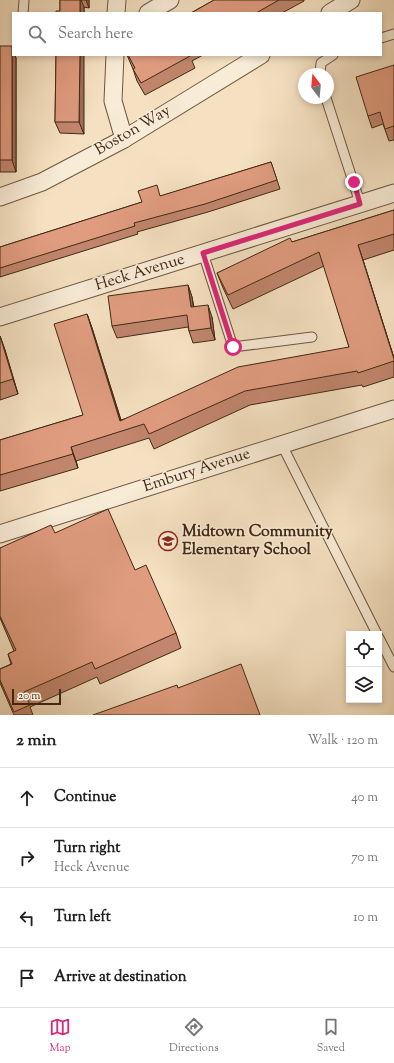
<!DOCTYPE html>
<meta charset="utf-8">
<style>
:root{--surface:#fff;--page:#f2f2f2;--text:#202124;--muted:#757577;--line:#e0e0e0;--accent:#db2777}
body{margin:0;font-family:"Sorts Mill Goudy",serif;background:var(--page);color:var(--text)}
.controls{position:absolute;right:12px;bottom:12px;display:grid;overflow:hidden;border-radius:0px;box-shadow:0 2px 6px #0003}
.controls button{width:36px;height:36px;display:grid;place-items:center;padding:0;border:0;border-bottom:1px solid var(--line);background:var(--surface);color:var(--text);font:20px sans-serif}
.compass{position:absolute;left:298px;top:68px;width:36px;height:36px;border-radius:50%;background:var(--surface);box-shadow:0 2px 6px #0003;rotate:344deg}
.scale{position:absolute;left:12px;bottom:10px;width:49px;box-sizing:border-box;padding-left:4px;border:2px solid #422815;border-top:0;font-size:11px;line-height:14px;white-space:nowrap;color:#422815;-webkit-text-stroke:3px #f8ecd7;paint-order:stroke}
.stop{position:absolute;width:12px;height:12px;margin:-9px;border:3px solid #db2777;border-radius:50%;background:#fff}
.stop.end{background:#db2777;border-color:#fff;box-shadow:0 1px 4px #0008}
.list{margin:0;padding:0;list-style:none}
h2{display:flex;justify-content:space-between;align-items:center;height:52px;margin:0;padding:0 16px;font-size:17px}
h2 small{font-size:13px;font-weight:400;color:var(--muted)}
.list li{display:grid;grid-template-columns:26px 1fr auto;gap:12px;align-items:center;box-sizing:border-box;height:60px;padding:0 16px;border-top:1px solid var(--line)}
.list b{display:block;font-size:15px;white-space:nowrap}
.list p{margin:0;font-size:13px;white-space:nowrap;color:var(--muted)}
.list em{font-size:13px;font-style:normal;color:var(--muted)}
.icon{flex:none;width:22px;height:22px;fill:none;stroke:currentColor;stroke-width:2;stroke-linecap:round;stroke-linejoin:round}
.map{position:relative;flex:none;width:394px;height:715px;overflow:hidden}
.search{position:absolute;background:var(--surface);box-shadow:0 2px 6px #0003;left:12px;right:12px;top:12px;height:44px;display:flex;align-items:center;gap:10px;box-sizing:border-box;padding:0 14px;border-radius:0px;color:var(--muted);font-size:15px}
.sheet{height:292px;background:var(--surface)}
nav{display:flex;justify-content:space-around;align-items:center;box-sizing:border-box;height:56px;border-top:1px solid var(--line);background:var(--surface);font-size:11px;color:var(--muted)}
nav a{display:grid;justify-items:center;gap:2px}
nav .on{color:var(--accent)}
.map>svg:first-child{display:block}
</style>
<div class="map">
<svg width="394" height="715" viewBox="0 0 394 715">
<rect width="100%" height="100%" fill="#f5e1c2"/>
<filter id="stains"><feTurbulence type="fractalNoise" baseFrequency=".005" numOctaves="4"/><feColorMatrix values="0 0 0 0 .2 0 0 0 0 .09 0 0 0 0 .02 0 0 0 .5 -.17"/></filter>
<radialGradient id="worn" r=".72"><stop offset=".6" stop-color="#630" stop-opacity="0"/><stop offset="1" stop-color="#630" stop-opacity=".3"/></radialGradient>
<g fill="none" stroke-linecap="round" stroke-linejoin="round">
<g stroke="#6f5640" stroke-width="11">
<g id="service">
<path d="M23 13 24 0"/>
<path d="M381 38 394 34"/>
<path d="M320 74 321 63 333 55"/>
<path d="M326 98 360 203"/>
<path d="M203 253 233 347 312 337"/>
<path d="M282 445 377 634"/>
<path d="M379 638 394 667"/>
</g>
</g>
<g stroke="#6f5640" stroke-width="19">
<g id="minor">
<path d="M116 13 117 0"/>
<path d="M148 13 170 0"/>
<path d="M330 13 351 0"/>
<path d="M115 55 113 101 124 139"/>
<path d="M0 197 42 182 124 139 261 55"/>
<path d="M0 317 394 193"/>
<path d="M0 534 394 409"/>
</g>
</g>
<use href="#service" stroke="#f8ecd7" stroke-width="9"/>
<use href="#minor" stroke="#f8ecd7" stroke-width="17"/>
</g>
<g fill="#c1866d" stroke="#422815">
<path d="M60 0H89V8L84 7V13H56L60 11Z"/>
<path d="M214 0H304V1L282 13H191Z"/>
<path d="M0 46 13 55H15L16 58V172H0Z"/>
<path d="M56 55 84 134 60 133 55 122Z"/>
<path d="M127 55H203L192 61 195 68 145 95 137 81 133 69Z"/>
<path d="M394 65V140L389 141 383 124 372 128 368 116Z"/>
<path d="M271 162 280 189 208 212 137 232 138 234 0 277V247L161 196Z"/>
<path d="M394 210V250L363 260 394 358V377L363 387 362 385 250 405 154 449 149 438 76 461 78 468 0 491V440L83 415 87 314 92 328 121 420 349 347 324 266 233 309 223 288 217 273 292 242Z"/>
<path d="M188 285 192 297 194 307 212 317 215 340 193 343 189 331 188 327 117 338 112 326Z"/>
<path d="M0 336 5 350 18 394 0 400Z"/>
<path d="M55 533 135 570 176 633 181 648 100 684 97 677 30 707 33 715H14L0 683V669L11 664 8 654 14 651 0 618V548Z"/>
</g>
<g fill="#9d6d59" stroke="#422815">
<path d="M80 0H81L84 7V13H80Z"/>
<path d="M86 0H89V8Z"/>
<path d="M12 46 13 49V55H15L16 58V172L12 160Z"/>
<path d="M80 55H84V134L79 122Z"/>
<path d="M358 245 363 260 394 358V359Z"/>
<path d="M188 285 192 297 195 319 191 307Z"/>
<path d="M208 305 212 317 215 340 211 328Z"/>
<path d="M87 314 92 328 124 430 120 421Z"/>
<path d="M0 336 5 350 18 394 13 379Z"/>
<path d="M71 447 76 461 78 468 73 454Z"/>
</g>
<g fill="#e09c7f" stroke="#422815">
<path d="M60 0H80V13H56V11H60Z"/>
<path d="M214 0H279L256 13H191Z"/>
<rect x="0" y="46" width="12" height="114"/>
<path d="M56 55H80L79 122H55Z"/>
<path d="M128 55H190V56L141 83 133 69 135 68Z"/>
<path d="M394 65V126L385 129 380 112 368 116 356 77Z"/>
<path d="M271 162 277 180 205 204 134 223 135 226 0 268V247L142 202 138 191 157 185 160 196Z"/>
<path d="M394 210V234L358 245 394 359V361L358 373 357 371 245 391 149 434 144 424 71 447 73 454 0 475V440L83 415 54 324 87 314 120 421 238 367 349 347 319 252 228 295 217 273 290 238 292 242Z"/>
<path d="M188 285 191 307 208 305 211 328 189 331 187 315 112 326 108 296Z"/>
<path d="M0 336 13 379 0 383Z"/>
<path d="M108 509 135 570 146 565 176 633 95 669 92 662 24 692 30 705 14 712 0 680V669L12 664 8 654 16 650 0 616V548L51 525 55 533Z"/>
<path d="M241 664 260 715H93L177 685 178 688Z"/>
</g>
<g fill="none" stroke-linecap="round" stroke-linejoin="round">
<path stroke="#db2777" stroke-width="5" d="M233 347 203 253 360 204 354 182"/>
</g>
<defs>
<g id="school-ring" transform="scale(1)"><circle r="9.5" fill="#f8ecd7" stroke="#8f2418" stroke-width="1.5"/><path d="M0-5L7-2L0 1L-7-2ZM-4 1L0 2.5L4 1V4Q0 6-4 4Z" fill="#8f2418"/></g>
</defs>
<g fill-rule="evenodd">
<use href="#school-ring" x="168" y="541"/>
</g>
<g text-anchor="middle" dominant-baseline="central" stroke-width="3" stroke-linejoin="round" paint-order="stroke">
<g font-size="16" fill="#422815" stroke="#f8ecd7">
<text transform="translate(133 131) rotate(-30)">Boston Way</text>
<text transform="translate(140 273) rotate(-17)">Heck Avenue</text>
<text transform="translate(197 471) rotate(-18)">Embury Avenue</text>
</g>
<g font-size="16" font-weight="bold" fill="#422815" stroke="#f8ecd7" text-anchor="start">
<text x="182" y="532">Midtown Community<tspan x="182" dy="18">Elementary School</tspan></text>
</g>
</g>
<rect width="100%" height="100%" filter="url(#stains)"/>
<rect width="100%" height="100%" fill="url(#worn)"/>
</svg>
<div class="controls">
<button><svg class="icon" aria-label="locate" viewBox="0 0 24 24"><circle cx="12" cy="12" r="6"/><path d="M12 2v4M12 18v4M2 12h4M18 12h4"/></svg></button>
<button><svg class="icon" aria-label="layers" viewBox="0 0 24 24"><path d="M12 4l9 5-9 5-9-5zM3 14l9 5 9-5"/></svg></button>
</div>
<svg class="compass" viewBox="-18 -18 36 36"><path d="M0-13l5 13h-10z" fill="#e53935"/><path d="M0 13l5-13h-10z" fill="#757577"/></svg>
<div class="scale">20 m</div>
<div class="stop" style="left:233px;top:347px"></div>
<div class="stop end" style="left:354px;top:182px"></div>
<div class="search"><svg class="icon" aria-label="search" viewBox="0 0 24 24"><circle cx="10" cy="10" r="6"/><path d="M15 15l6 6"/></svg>Search here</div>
</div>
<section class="sheet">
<h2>2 min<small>Walk · 120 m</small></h2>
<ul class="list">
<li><svg class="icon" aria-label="ahead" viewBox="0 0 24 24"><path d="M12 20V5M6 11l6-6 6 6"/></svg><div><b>Continue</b></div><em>40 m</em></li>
<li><svg class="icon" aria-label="right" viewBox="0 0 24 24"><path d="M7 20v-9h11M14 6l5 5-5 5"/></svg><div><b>Turn right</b><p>Heck Avenue</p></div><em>70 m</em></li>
<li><svg class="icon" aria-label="left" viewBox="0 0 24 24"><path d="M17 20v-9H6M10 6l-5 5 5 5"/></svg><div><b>Turn left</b></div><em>10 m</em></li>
<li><svg class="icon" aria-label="arrive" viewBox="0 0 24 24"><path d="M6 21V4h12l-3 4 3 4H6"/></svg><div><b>Arrive at destination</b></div></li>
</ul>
</section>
<nav>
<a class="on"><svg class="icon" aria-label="map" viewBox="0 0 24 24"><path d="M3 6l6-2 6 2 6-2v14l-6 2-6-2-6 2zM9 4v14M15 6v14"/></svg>Map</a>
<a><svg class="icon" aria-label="directions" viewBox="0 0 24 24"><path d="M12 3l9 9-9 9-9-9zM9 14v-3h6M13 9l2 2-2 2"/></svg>Directions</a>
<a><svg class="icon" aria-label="saved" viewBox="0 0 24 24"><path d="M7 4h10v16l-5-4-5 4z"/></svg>Saved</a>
</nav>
